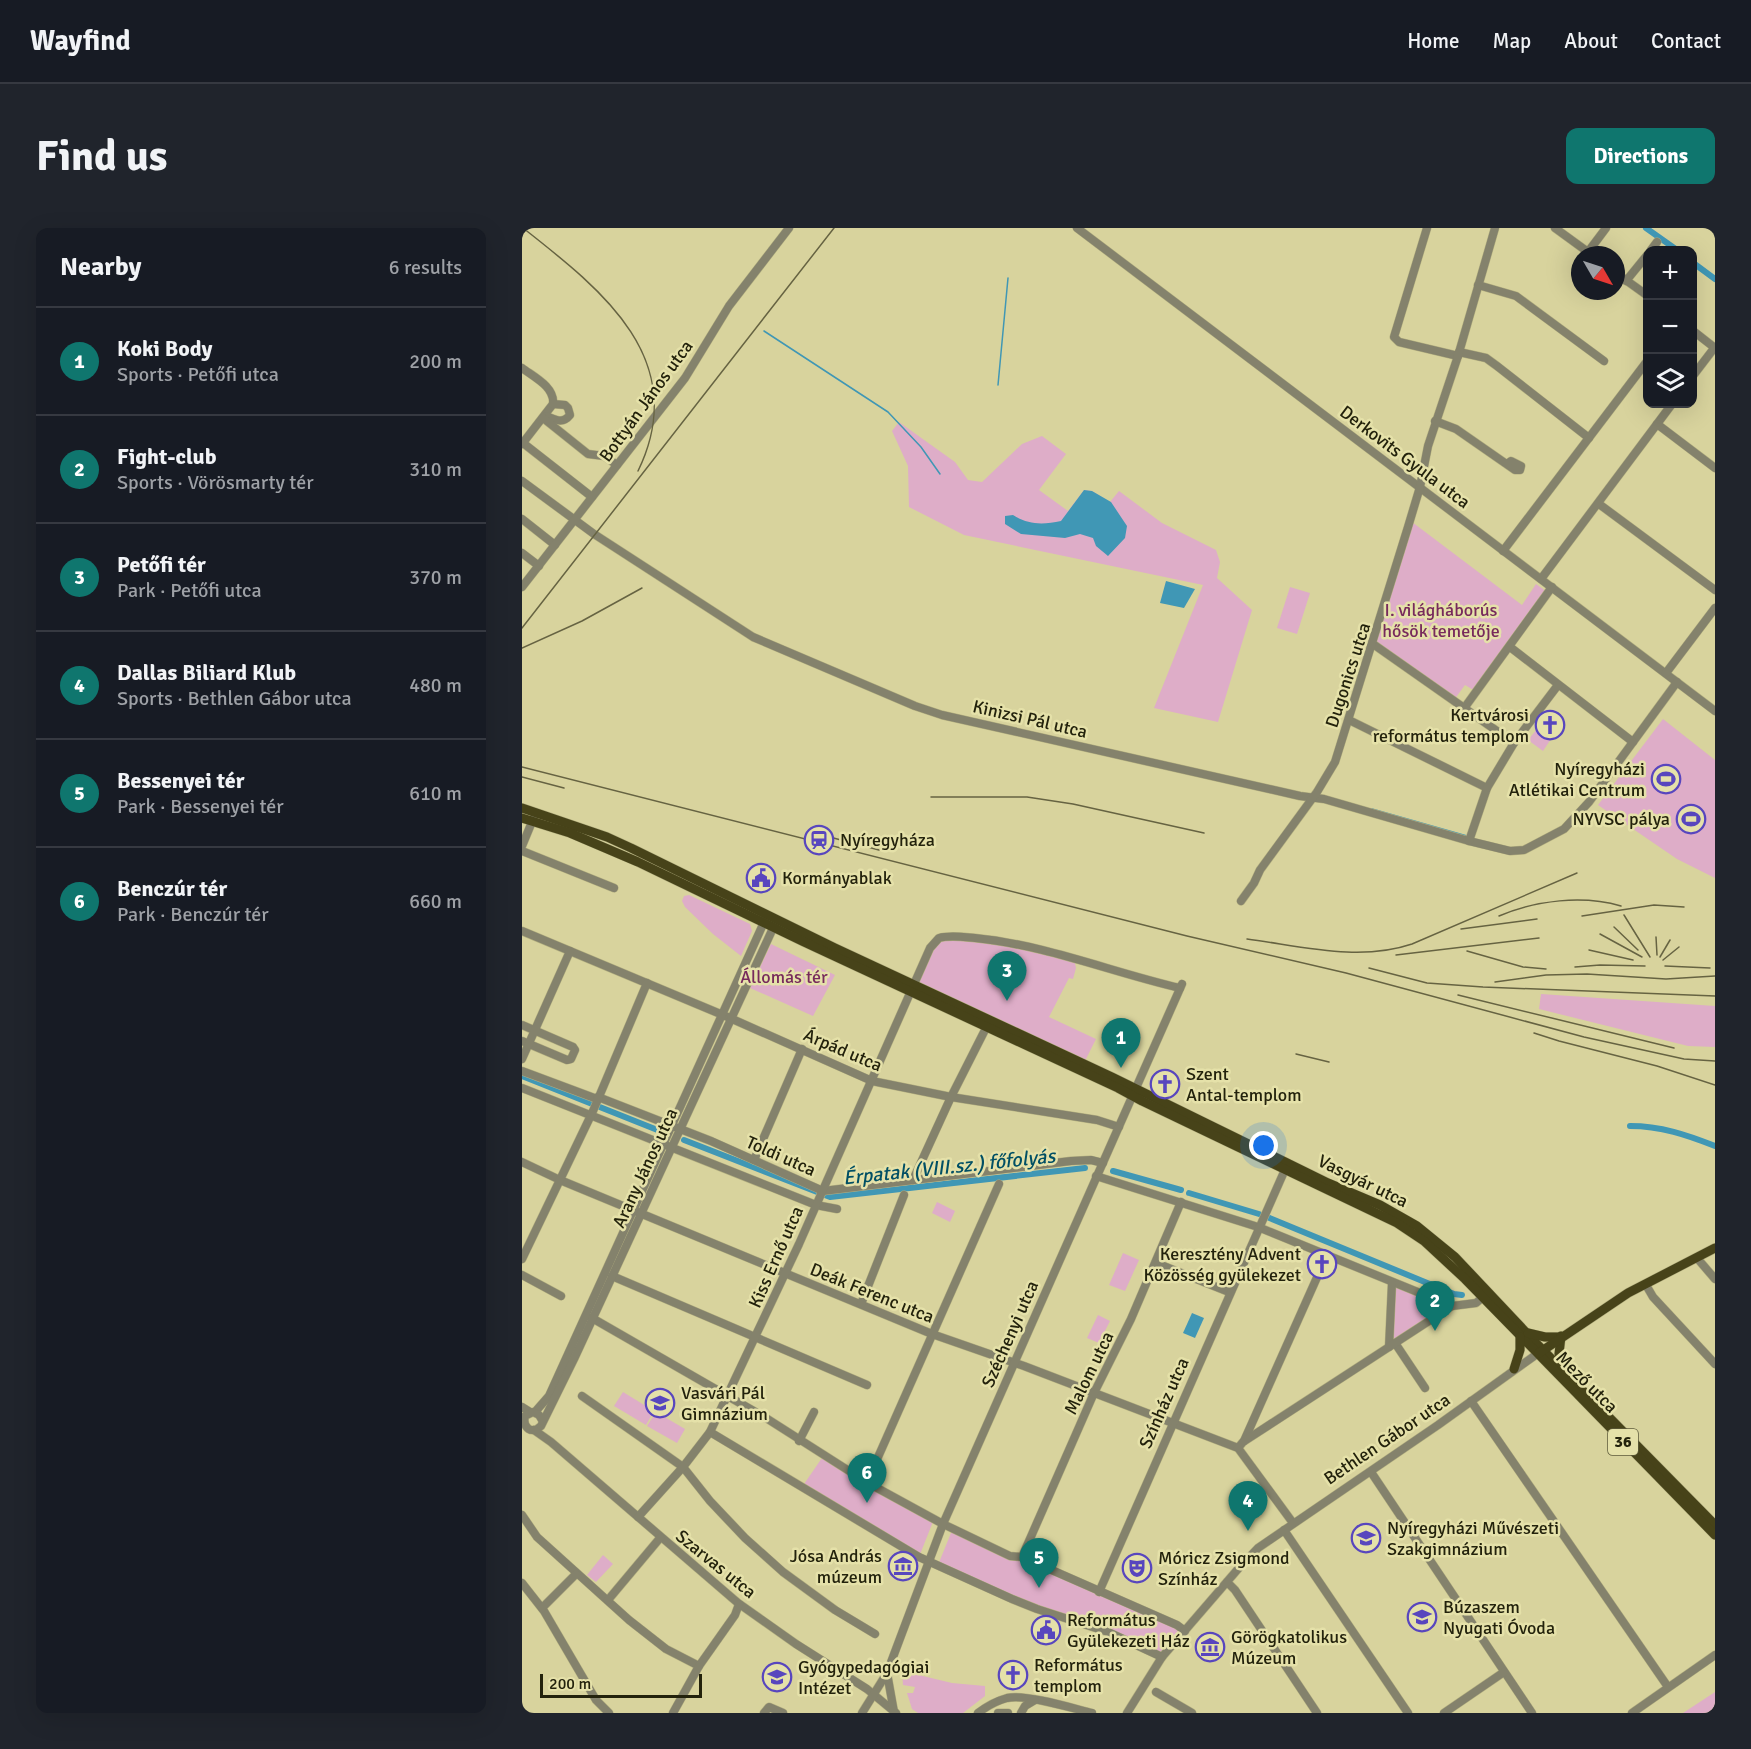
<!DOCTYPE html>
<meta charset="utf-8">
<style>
:root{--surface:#171b24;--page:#20242c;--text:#f1f3f6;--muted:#9ea1a6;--line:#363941;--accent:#0f766e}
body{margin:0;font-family:Signika,sans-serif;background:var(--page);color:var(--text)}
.controls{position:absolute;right:18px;top:18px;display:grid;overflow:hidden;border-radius:12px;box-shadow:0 6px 24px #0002}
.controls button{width:54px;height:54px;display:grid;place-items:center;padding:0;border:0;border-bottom:2px solid var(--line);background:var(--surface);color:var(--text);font:30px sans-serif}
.compass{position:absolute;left:1049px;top:18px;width:54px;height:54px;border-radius:50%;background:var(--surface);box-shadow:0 6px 24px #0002;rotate:129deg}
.scale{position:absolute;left:18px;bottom:15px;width:162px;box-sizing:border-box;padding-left:6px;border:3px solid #23220c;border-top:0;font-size:16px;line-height:21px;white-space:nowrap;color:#23220c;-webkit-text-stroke:4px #e5e1a9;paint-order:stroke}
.you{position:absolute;left:742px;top:918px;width:21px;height:21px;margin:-15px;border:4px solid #fff;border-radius:50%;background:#1a73e8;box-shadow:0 0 0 9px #1a73e833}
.badge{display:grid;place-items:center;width:39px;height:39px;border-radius:50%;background:var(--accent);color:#fff;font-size:20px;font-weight:700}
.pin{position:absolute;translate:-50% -50px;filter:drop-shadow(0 2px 3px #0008)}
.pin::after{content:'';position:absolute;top:32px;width:21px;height:18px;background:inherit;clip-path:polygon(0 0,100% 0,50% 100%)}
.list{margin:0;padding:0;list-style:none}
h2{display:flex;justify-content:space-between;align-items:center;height:78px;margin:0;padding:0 24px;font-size:26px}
h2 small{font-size:20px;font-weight:400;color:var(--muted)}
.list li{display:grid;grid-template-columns:39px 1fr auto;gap:18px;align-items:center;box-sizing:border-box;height:108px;padding:0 24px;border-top:2px solid var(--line)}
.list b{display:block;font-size:22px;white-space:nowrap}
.list p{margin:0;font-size:20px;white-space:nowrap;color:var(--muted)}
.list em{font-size:20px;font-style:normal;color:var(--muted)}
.icon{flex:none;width:33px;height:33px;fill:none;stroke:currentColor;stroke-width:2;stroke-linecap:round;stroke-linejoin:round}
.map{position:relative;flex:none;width:1193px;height:1485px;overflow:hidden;border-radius:12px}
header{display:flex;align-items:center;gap:36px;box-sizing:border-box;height:84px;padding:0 30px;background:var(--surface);border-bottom:2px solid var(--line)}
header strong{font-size:28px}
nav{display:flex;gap:33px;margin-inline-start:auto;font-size:21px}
.intro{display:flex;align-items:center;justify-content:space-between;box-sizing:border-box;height:144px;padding:0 36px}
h1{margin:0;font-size:42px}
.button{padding:15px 27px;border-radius:12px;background:var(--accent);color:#fff;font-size:21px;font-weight:700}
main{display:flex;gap:36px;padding:0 36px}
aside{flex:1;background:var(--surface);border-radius:12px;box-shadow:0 6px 24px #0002}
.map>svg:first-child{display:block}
</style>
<header>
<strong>Wayfind</strong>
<nav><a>Home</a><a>Map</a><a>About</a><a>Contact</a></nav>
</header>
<div class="intro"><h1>Find us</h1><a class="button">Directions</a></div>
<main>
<aside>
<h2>Nearby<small>6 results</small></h2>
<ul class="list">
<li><span class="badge">1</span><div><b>Koki Body</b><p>Sports · Petőfi utca</p></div><em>200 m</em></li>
<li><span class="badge">2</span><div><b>Fight-club</b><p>Sports · Vörösmarty tér</p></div><em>310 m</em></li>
<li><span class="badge">3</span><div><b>Petőfi tér</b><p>Park · Petőfi utca</p></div><em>370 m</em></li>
<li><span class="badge">4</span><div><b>Dallas Biliard Klub</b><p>Sports · Bethlen Gábor utca</p></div><em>480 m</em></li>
<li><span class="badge">5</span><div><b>Bessenyei tér</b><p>Park · Bessenyei tér</p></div><em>610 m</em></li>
<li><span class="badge">6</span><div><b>Benczúr tér</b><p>Park · Benczúr tér</p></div><em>660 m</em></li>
</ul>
</aside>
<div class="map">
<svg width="1193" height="1485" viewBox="0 0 1193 1485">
<rect width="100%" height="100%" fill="#d8d39d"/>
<g fill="#deadc8">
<path d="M377 194 433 234 446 252 460 254 500 216 520 208 544 226 517 262 546 283 562 262 570 263 588 274 597 263 640 295 694 322 698 334 695 350 730 382 696 494 632 480 681 357 442 307 387 279 386 238 370 203Z"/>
<path d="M890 294 1000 377 1014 356 1025 364 953 463 943 457 932 472 851 416Z"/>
<path d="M768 359 788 365 775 406 755 400Z"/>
<path d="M1141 491 1193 532V650L1155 631 1076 577Z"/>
<path d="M1015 501 1029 511 1021 523 1006 512Z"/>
<path d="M167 667 228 696 230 703 219 728 191 706 163 679 160 673 162 668Z"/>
<path d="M418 710 485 715 552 731 554 740 551 751 547 750 527 789 574 811 563 833 395 754 409 720Z"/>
<path d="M249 716 313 747 291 788 228 760Z"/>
<path d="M1019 766 1193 778V819L1166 818 1017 781Z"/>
<path d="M415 974 433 983 428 994 410 985Z"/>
<path d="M601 1025 617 1032 603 1063 587 1057Z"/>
<path d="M870 1055 930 1078 867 1119Z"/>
<path d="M576 1087 588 1093 577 1115 565 1110Z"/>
<path d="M101 1164 132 1183 124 1197 92 1178Z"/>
<path d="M134 1184 163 1201 155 1215 125 1198Z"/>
<path d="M302 1227 412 1291 397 1329 280 1259Z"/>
<path d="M431 1300 659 1400 637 1426 515 1381 416 1337Z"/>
<path d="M81 1327 91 1336 74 1354 65 1347Z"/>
<path d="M380 1443 430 1455 463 1458V1468L441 1485H396L390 1481 385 1465H391L393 1459 381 1457Z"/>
<path d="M1193 1464V1485H1161Z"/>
</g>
<g fill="#4097b5">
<path d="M562 262 570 263 589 274 605 298 603 310 586 328 574 318 571 310 558 306 543 310 499 306 483 296V288L491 287C506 297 521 297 539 293Z"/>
<path d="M644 353 673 361 662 380 638 375Z"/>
<path d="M670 1085 682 1090 673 1110 661 1105Z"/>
</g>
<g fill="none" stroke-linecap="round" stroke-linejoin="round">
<g stroke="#4097b5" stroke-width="1.5">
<path d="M242 103 366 184 399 219 418 246"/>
<path d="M476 157 486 50"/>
<path d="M850 581 945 608"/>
</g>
<g stroke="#4097b5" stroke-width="6">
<path d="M1124 0 1155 22"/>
<path d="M1170 34 1193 51"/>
<path d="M0 848 138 903"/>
<path d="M1108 898C1139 898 1165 907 1193 918"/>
<path d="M162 912 308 969 563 940"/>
<path d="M591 943 659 962"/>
<path d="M667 965 737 986"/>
<path d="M745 989 932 1066 940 1067"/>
</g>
<g stroke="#b4b080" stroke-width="9">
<g id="minor">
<path d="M555 0 1193 483"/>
<path d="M905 0 872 109 877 114 936 128"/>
<path d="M1033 0 1070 27"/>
<path d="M1129 22 1135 14"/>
<path d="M1066 24 1084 0"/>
<path d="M1094 45 1126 68"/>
<path d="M1104 53 1126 26"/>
<path d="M956 57 994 68 1082 133"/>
<path d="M1170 102 1193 120"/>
<path d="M937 124 964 130 975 138 1067 210"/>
<path d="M0 140C12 149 33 159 31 176L0 216"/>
<path d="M1170 149 1193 119"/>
<path d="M24 188C33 191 40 197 48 187L46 180 43 177 31 176"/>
<path d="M21 190 66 226 82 228 95 237"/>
<path d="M913 193 934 201 993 242H998L999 238 989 233 985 236"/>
<path d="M1135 196 1193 240"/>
<path d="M1 215 70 269"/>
<path d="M0 253 72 306 231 409 393 478 420 487 778 568 802 571 947 613 988 623 1002 622 1042 601 1067 574 1155 454"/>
<path d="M1077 276 1193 362"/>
<path d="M0 291 33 317"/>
<path d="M981 323 1126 132"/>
<path d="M0 325 17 338"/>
<path d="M1019 351 1150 176"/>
<path d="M0 359 163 150 207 78 267 0"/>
<path d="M851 416 992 515"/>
<path d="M988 419 1111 514"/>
<path d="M1144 445 1193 380"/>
<path d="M943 479 1030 359"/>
<path d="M827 492 965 560"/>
<path d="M947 613 965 560 992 515 1036 457"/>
<path d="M0 618 12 589"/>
<path d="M0 623 92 660"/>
<path d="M719 673 732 655 738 642 795 564 813 534 886 299 898 259 906 218 936 128 973 0"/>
<path d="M0 703 208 790 350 853 429 869 575 892 597 899"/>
<path d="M0 797 51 819 53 822 49 831 45 832 0 813"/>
<path d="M0 831 48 723"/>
<path d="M0 843 75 871"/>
<path d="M0 860 294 977 315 981"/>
<path d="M76 869 189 913 301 963 549 933 569 932 581 935"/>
<path d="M232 932 280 821"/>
<path d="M0 934 38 952 410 1106 502 1138 716 1220 771 1295"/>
<path d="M574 948 736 999 930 1078"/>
<path d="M391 952 429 869 465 798"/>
<path d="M1175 1030 1193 1051"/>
<path d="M0 1031 71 883 125 755"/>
<path d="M634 1035 707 1064"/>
<path d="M0 1047 39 1068"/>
<path d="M90 1048 345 1157"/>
<path d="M1124 1057 1131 1069 1193 1136"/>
<path d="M339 1076 382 967"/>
<path d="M70 1090 244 1190 346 1255 421 1296 488 1328 500 1329 655 1397 663 1403"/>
<path d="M873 1115 903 1160"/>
<path d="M867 1119 870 1055"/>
<path d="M60 1168 161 1239 188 1273 223 1310 261 1344 313 1382 353 1406"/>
<path d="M949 1173 1146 1459"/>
<path d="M0 1179 8 1184"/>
<path d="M13 1184 27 1168 243 692"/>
<path d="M20 1192 17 1187 11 1184 3 1188C0 1200 10 1207 19 1198L52 1131 252 698"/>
<path d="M12 1202 29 1214 216 1375 274 1416 345 1461 374 1485"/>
<path d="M188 1204 397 1329 490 1371 515 1381 586 1404 640 1429"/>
<path d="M277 1213 292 1184"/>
<path d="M722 1213 805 1027"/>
<path d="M716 1220 721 1214 930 1078 954 1075 960 1070"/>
<path d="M849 1244 1010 1485"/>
<path d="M345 1254 477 956"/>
<path d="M0 1287 15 1309 107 1392 144 1421 177 1438"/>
<path d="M116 1289 161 1239 188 1204 277 1016 408 720 417 710C428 707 441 709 453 710 524 717 589 744 658 760"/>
<path d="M762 1302 886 1485"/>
<path d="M500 1329 572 1165 609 1091 659 974"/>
<path d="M705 1354 713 1362 795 1485"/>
<path d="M0 1355 22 1383 74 1472 87 1485"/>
<path d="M577 1364 765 937"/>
<path d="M86 1372 138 1310"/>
<path d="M20 1380 54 1346"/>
<path d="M365 1445 372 1484"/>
<path d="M634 1464 670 1485"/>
<path d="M151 1485 177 1438 213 1387 217 1376"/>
<path d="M242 1485 247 1479 261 1485"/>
<path d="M340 1485 365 1445 421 1296 660 756"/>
<path d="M456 1485C465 1478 474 1473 485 1470 504 1466 550 1480 570 1485"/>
<path d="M476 1485H486"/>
<path d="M499 1485 503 1478 513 1472"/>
<path d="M605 1485 640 1429 716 1341 736 1320 916 1197 1015 1126"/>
<path d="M922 1485 982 1444"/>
<path d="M1110 1485 1193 1427"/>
</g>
</g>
<g stroke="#b4b080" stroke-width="10">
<g id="major">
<path d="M0 580 85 609 109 620 313 720 590 849 806 955 858 977 895 998 933 1029 1014 1115 1193 1297"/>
<path d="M0 590 48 605 116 634 282 714 596 860 620 873 875 995 902 1013 943 1051 1193 1307"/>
<path d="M1006 1105 1023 1109H1036"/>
<path d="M1039 1108 1037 1126 1040 1138"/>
<path d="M1017 1125 1106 1065 1193 1020"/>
<path d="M992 1141 998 1122V1109"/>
</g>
</g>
<use href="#minor" stroke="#84826c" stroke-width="8"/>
<use href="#major" stroke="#474319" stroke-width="9"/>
<g stroke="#666342" stroke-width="1.5">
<path d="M1 0C80 62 170 132 116 243"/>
<path d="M0 400 312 0"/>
<path d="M0 420 60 393 120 360"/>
<path d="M0 539 665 708 824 745 1062 809 1162 831 1193 833"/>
<path d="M0 549 42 560"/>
<path d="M409 569H505L551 576 682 605"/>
<path d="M300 607 357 622"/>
<path d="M1102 687 1128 729"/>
<path d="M977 688C1014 672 1061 667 1099 678"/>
<path d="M1060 688 1132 677 1162 679"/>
<path d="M1092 699 1116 722"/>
<path d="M939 701 1015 691"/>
<path d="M1078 706 1120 729"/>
<path d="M1134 709 1135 727"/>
<path d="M725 711C779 718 837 734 890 716L1055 645"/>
<path d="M1067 722 1111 732"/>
<path d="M945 723 1001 739 1024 741"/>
<path d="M874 727 1017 710"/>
<path d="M1138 729 1148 712"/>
<path d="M1141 732 1157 719"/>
<path d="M1143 738 1188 740"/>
<path d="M1053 739 1078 737 1123 738"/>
<path d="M847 740 905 755 961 759 1193 768"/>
<path d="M973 754 1024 747 1065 746 1144 751 1193 748"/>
<path d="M936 767 1152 820"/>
<path d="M1012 805 1037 813 1135 838 1193 857"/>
<path d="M774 826 807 834"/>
</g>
</g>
<defs>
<g id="church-ring" transform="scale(1.5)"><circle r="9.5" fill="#e5e1a9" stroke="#5846be" stroke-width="1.5"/><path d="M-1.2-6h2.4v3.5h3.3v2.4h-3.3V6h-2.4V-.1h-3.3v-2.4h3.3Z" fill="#5846be"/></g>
<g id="stadium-ring" transform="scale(1.5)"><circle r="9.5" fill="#e5e1a9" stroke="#5846be" stroke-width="1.5"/><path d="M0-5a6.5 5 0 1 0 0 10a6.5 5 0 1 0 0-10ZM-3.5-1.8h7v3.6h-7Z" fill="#5846be"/></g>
<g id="station-ring" transform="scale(1.5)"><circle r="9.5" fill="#e5e1a9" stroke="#5846be" stroke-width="1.5"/><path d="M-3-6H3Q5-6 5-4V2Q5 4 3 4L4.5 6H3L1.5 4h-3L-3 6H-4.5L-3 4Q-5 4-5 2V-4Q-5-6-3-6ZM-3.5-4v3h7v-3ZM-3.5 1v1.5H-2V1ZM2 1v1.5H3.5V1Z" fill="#5846be"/></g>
<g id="civic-ring" transform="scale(1.5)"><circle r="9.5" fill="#e5e1a9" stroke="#5846be" stroke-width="1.5"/><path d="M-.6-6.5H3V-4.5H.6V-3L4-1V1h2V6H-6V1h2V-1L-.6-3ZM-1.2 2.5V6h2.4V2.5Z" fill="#5846be"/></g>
<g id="school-ring" transform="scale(1.5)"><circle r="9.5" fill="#e5e1a9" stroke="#5846be" stroke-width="1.5"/><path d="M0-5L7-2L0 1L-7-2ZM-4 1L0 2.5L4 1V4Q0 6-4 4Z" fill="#5846be"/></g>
<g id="museum-ring" transform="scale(1.5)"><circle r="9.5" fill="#e5e1a9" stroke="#5846be" stroke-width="1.5"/><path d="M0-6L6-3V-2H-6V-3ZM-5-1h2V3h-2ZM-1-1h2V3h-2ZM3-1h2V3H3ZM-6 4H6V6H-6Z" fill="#5846be"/></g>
<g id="theatre-ring" transform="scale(1.5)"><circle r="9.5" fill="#e5e1a9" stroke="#5846be" stroke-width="1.5"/><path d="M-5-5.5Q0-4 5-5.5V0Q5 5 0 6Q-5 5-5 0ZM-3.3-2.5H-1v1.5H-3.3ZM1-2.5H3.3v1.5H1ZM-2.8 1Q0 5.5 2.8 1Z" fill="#5846be"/></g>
</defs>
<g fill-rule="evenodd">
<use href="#church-ring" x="1028" y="497"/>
<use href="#stadium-ring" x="1144" y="551"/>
<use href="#stadium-ring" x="1169" y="591"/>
<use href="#station-ring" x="297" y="612"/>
<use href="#civic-ring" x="239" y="650"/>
<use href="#church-ring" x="643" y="856"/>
<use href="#church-ring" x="800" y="1036"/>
<use href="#school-ring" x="138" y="1175"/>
<use href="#school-ring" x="844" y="1310"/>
<use href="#museum-ring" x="381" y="1338"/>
<use href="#theatre-ring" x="615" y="1340"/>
<use href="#school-ring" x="900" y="1389"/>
<use href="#civic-ring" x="524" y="1402"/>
<use href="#museum-ring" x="688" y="1419"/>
<use href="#church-ring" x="491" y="1447"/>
<use href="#school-ring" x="255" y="1449"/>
</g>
<g text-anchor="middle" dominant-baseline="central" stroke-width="5" stroke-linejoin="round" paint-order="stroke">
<rect fill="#e5e1a9" stroke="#5d5b3b" stroke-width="1.5" x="1086" y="1201" width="30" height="26" rx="4.5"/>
<g font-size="16" font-weight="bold" fill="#23220c">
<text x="1101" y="1214">36</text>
</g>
<g font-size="18" fill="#23220c" stroke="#e5e1a9">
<text transform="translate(124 173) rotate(-54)">Bottyán János utca</text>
<text transform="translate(883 229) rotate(37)">Derkovits Gyula utca</text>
<text transform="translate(826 447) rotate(-72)">Dugonics utca</text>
<text transform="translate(508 491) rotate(13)">Kinizsi Pál utca</text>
<text transform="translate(321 822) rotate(23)">Árpád utca</text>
<text transform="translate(259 928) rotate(24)">Toldi utca</text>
<text transform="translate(123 940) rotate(-65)">Arany János utca</text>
<text transform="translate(841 953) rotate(26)">Vasgyár utca</text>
<text transform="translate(254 1029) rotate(-66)">Kiss Ernő utca</text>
<text transform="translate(350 1065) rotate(22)">Deák Ferenc utca</text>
<text transform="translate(488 1106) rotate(-66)">Széchenyi utca</text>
<text transform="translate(567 1145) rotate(-64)">Malom utca</text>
<text transform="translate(1065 1154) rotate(45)">Mező utca</text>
<text transform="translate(642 1175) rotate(-66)">Színház utca</text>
<text transform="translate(865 1211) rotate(-34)">Bethlen Gábor utca</text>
<text transform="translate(194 1336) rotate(39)">Szarvas utca</text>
</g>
<g font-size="18" fill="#772a5c" stroke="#e5e1a9">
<text x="919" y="382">I. világháborús<tspan x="919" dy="21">hősök temetője</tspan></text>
<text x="262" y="749">Állomás tér</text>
</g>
<g font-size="18" fill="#23220c" stroke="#e5e1a9" text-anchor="start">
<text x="1007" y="487" text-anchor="end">Kertvárosi<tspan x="1007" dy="21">református templom</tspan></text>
<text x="1123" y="541" text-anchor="end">Nyíregyházi<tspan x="1123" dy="21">Atlétikai Centrum</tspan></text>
<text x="1148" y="591" text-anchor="end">NYVSC pálya</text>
<text x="318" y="612">Nyíregyháza</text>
<text x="260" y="650">Kormányablak</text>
<text x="664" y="846">Szent<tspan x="664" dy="21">Antal-templom</tspan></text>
<text x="779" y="1026" text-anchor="end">Keresztény Advent<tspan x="779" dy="21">Közösség gyülekezet</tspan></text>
<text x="159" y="1165">Vasvári Pál<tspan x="159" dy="21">Gimnázium</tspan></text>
<text x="865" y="1300">Nyíregyházi Művészeti<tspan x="865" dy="21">Szakgimnázium</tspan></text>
<text x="360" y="1328" text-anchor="end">Jósa András<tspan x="360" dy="21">múzeum</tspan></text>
<text x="636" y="1330">Móricz Zsigmond<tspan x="636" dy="21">Színház</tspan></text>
<text x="921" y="1379">Búzaszem<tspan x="921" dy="21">Nyugati Óvoda</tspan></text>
<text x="545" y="1392">Református<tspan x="545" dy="21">Gyülekezeti Ház</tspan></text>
<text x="709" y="1409">Görögkatolikus<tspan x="709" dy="21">Múzeum</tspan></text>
<text x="512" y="1437">Református<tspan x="512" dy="21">templom</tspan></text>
<text x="276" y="1439">Gyógypedagógiai<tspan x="276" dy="21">Intézet</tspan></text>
</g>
<g font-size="20" font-style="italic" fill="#014f64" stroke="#e5e1a9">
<text transform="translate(427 939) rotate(-6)">Érpatak (VIII.sz.) főfolyás</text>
</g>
</g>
</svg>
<div class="controls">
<button>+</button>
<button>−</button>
<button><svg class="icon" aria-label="layers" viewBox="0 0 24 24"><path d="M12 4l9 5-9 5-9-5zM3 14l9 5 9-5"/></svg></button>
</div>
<svg class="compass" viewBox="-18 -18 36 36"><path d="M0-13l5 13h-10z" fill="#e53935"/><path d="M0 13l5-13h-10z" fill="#9ea1a6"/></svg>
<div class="scale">200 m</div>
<div class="you"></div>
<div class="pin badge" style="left:599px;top:840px">1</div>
<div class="pin badge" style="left:913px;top:1103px">2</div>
<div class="pin badge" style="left:485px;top:773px">3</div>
<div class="pin badge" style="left:726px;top:1303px">4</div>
<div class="pin badge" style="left:517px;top:1360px">5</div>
<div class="pin badge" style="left:345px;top:1275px">6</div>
</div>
</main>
